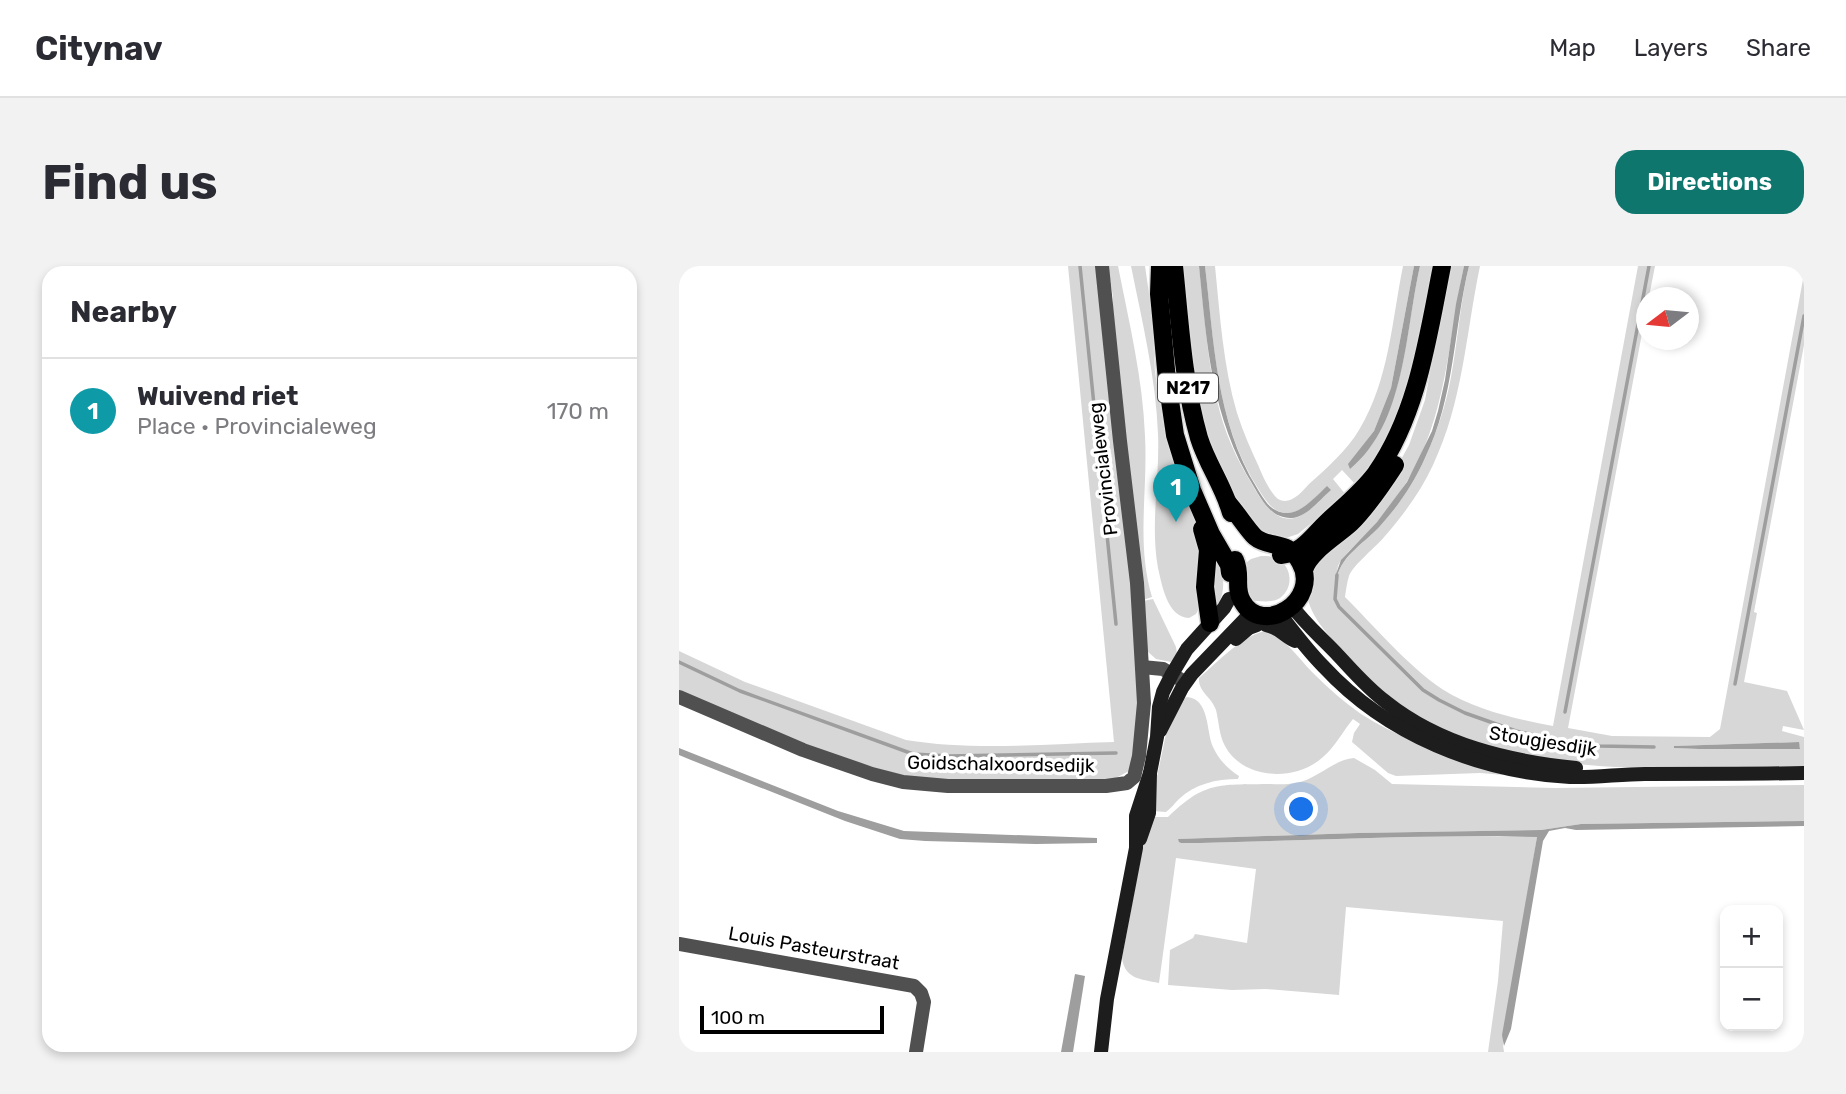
<!DOCTYPE html>
<meta charset="utf-8">
<style>
:root{--surface:#fff;--page:#f2f2f3;--text:#2b2b33;--muted:#7c7c81;--line:#e1e1e2;--accent:#0f766e}
body{margin:0;font-family:Rubik,sans-serif;background:var(--page);color:var(--text)}
.controls{position:absolute;right:21px;bottom:21px;display:grid;overflow:hidden;border-radius:14px;box-shadow:0 4px 10px #0003}
.controls button{width:63px;height:63px;display:grid;place-items:center;padding:0;border:0;border-bottom:2px solid var(--line);background:var(--surface);color:var(--text);font:35px sans-serif}
.compass{position:absolute;left:957px;top:21px;width:63px;height:63px;border-radius:50%;background:var(--surface);box-shadow:0 4px 10px #0003;rotate:254deg}
.scale{position:absolute;left:21px;bottom:18px;width:184px;box-sizing:border-box;padding-left:7px;border:4px solid #000;border-top:0;font-size:19px;line-height:24px;white-space:nowrap;color:#000;-webkit-text-stroke:5px #fff;paint-order:stroke}
.you{position:absolute;left:623px;top:544px;width:24px;height:24px;margin:-18px;border:5px solid #fff;border-radius:50%;background:#1a73e8;box-shadow:0 0 0 10px #1a73e833}
.badge{display:grid;place-items:center;width:46px;height:46px;border-radius:50%;background:var(--accent);color:#fff;font-size:23px;font-weight:700}
.pin{position:absolute;translate:-50% -58px;filter:drop-shadow(0 2px 4px #0008)}
.pin::after{content:'';position:absolute;top:37px;width:24px;height:21px;background:inherit;clip-path:polygon(0 0,100% 0,50% 100%)}
.list{margin:0;padding:0;list-style:none}
h2{display:flex;justify-content:space-between;align-items:center;height:91px;margin:0;padding:0 28px;font-size:30px}
h2 small{font-size:23px;font-weight:400;color:var(--muted)}
.list li{display:grid;grid-template-columns:46px 1fr auto;gap:21px;align-items:center;box-sizing:border-box;height:105px;padding:0 28px;border-top:2px solid var(--line)}
.list b{display:block;font-size:26px;white-space:nowrap}
.list p{margin:0;font-size:23px;white-space:nowrap;color:var(--muted)}
.list em{font-size:23px;font-style:normal;color:var(--muted)}
.map{position:relative;flex:none;width:1125px;height:786px;overflow:hidden;border-radius:21px}
header{display:flex;align-items:center;gap:42px;box-sizing:border-box;height:98px;padding:0 35px;background:var(--surface);border-bottom:2px solid var(--line)}
header strong{font-size:33px}
nav{display:flex;gap:38px;margin-inline-start:auto;font-size:24px}
.intro{display:flex;align-items:center;justify-content:space-between;box-sizing:border-box;height:168px;padding:0 42px}
h1{margin:0;font-size:49px}
.button{padding:18px 32px;border-radius:21px;background:var(--accent);color:#fff;font-size:24px;font-weight:700}
main{display:flex;gap:42px;padding:0 42px}
aside{flex:1;background:var(--surface);border-radius:21px;box-shadow:0 4px 10px #0003}
.map>svg:first-child{display:block}
</style>
<header>
<strong>Citynav</strong>
<nav><a>Map</a><a>Layers</a><a>Share</a></nav>
</header>
<div class="intro"><h1>Find us</h1><a class="button">Directions</a></div>
<main>
<aside>
<h2>Nearby<small></small></h2>
<ul class="list">
<li><span class="badge" style="background:#0f9aa8">1</span><div><b>Wuivend riet</b><p>Place · Provincialeweg</p></div><em>170 m</em></li>
</ul>
</aside>
<div class="map">
<svg width="1125" height="786" viewBox="0 0 1125 786">
<rect width="100%" height="100%" fill="#fff"/>
<g fill="#d7d7d7" fill-rule="evenodd">
<path d="M389 0H418L452 303 460 442 459 468 450 505 435 513 271 515 228 511 159 491 0 426V385L66 416 227 474C293 485 368 478 435 476Z"/>
<path d="M429 0H439C450 56 464 113 466 170 469 226 457 277 473 331L464 334 434 54V31Z"/>
<path d="M452 0H466L473 48 476 106 484 157 499 211 520 266 524 282 521 340 517 348 510 352C488 351 483 319 479 302 471 258 481 212 479 168 477 112 463 55 452 0Z"/>
<path d="M501 0H520C527 59 529 123 552 178 559 195 568 210 577 225 586 240 599 258 619 251 628 248 641 228 648 220 637 230 624 247 608 247 593 246 588 236 580 224 537 158 535 77 526 0H536C541 49 544 99 558 147 564 166 572 184 580 201 583 209 592 228 599 233 611 240 623 226 630 218 648 202 668 184 680 164 710 115 713 54 724 0H735L712 122 695 165 670 198 671 202C728 151 725 69 741 0H755L736 103 712 174 677 219 663 204 654 213 667 229 619 268 610 271 605 272 583 267 565 248 541 207 520 146Z"/>
<path d="M770 0H785C769 74 768 152 727 217 715 235 702 253 687 268 679 277 668 286 661 296 658 301 658 305 658 311 664 288 687 276 702 259 720 239 735 217 746 192 758 166 767 139 772 111 779 74 781 37 790 0H801C787 67 784 136 754 199 742 225 725 248 706 270 698 280 674 299 670 310 668 316 667 324 666 331 695 360 729 400 763 423 796 444 837 453 874 460L959 0H976L970 31 968 32 967 46 889 462 933 470 1031 471 1041 463 1125 8V79L1075 346 1078 347 1065 416 1108 425 1125 464 1104 460 1103 465 1125 471V500C1015 501 900 512 794 476 783 472 770 469 759 464 725 448 698 421 673 394 657 378 627 349 628 324 629 318 631 310 633 304L719 199 730 179 746 134ZM1119 476 1121 482 1020 483 996 482 995 480Z"/>
<path d="M534 284C545 306 550 325 534 347Z"/>
<path d="M582 290C587 290 593 290 599 293 613 301 615 322 601 332 592 338 578 334 567 335L564 299 572 293Z"/>
<path d="M474 333 497 381 498 388 492 396 477 393 468 385 464 335Z"/>
<path d="M585 365C605 370 619 392 633 406 648 421 665 436 682 448 726 476 777 491 825 509L801 507 717 510 709 507 673 476 675 467 681 458 674 453C664 465 656 481 644 491 617 516 564 514 546 480 540 469 540 456 537 444 533 431 519 426 520 412 540 395 559 373 585 365Z"/>
<path d="M508 431C531 433 527 466 534 481 540 494 549 503 560 510L559 513C537 513 516 518 500 533 495 538 492 542 487 546L474 545 475 525 487 468 504 433Z"/>
<path d="M675 492 696 504 713 518 876 522 1125 519V555L902 558 862 564 679 567 499 573 502 577H521L725 571 856 570 858 571 824 779 825 786H809L819 715 824 655 667 641 660 729 587 723 553 724 489 719 491 684 514 672 516 668 568 677 577 603 497 592 480 717C461 713 446 713 443 692L465 574 472 551H489C526 515 540 519 588 518 597 518 607 519 616 517 638 514 653 494 675 492Z"/>
</g>
<g fill="#9e9e9e">
<path d="M520 0H526C535 75 537 156 578 222 586 235 592 247 609 247 624 246 638 229 648 220L652 224C641 233 628 251 613 252 593 253 584 236 575 221 532 151 528 79 520 0Z"/>
<path d="M735 0H741C726 65 727 157 671 203L669 198 695 165 712 122Z"/>
<path d="M785 0H790C774 66 776 130 746 192 735 217 720 239 702 259 687 276 663 289 658 311H656L662 294 698 256 728 216 753 165 759 145 766 114 777 38Z"/>
<path d="M1120 476 1121 483H1020L995 482V480Z"/>
<path d="M0 482 159 545 225 565 418 572V577L357 578 246 575 221 573 166 555 12 494 0 489Z"/>
<path d="M1125 555V560L897 564 886 562 870 565 864 575 832 763 825 780 823 769 858 571 820 570 725 571 521 577H502L500 576 499 573 679 567 862 564 902 558Z"/>
<path d="M396 708 406 710 394 786H382Z"/>
</g>
<g fill="none" stroke-linecap="round" stroke-linejoin="round">
<g stroke="#9e9e9e" stroke-width="3.5">
<path d="M401 0 437 358"/>
<path d="M658 309 656 333 660 341 744 424 760 434 786 447 837 465 882 475 921 480 975 481"/>
<path d="M0 396 61 425 234 488 269 490 437 487"/>
<path d="M1056 418 1125 50"/>
<path d="M886 446 970 0"/>
</g>
<g stroke="#dbdbdb" stroke-width="21">
<g id="primary">
<path d="M481 0 480 28 488 114 496 169 513 224 532 268 550 299 551 307"/>
<path d="M495 0C501 57 504 116 520 172 528 198 545 221 552 247"/>
<path d="M549 237C558 247 568 263 576 271 590 283 609 273 621 296 643 334 583 372 563 335 555 321 563 310 556 294"/>
<path d="M523 263 529 284 526 321 531 357"/>
<path d="M602 289C624 287 634 269 648 256 665 240 683 226 697 207 739 147 749 70 763 0"/>
<path d="M625 304C630 286 658 270 672 257 689 240 703 219 716 199"/>
</g>
</g>
<g stroke="#505050" stroke-width="14">
<path d="M463 401 484 403 504 415"/>
<path d="M0 431 124 484 193 508 224 516 269 520H427L448 517 455 511 460 490 465 437 458 317 441 175 423 0"/>
<path d="M0 678 235 720 242 727 245 736 237 786"/>
</g>
<g stroke="#1d1d1d" stroke-width="14">
<path d="M613 340C626 358 642 371 657 387 673 404 688 422 707 436 761 479 829 495 897 502"/>
<path d="M597 349 604 352C617 369 630 386 645 401 708 469 800 506 891 511 916 512 941 508 966 508 1019 508 1072 508 1125 507"/>
<path d="M587 359C600 361 605 370 616 375"/>
<path d="M557 373 570 362 578 359"/>
<path d="M481 465 503 422 513 408 566 353"/>
<path d="M461 573 470 547 471 507 478 471 480 441 484 426 493 408 508 383 545 342 550 333"/>
<path d="M422 786 428 733 457 582V550L471 507"/>
</g>
<use href="#primary" stroke="#000" stroke-width="18"/>
</g>
<g text-anchor="middle" dominant-baseline="central" stroke-width="7" stroke-linejoin="round" paint-order="stroke">
<rect fill="#fff" stroke="#4c4c4c" stroke-width="2" x="479" y="107.5" width="60" height="29" rx="5"/>
<g font-size="18" font-weight="bold" fill="#000">
<text x="509" y="122">N217</text>
</g>
<g font-size="19" fill="#000" stroke="#fff">
<text transform="translate(424 203) rotate(-97)">Provincialeweg</text>
<text transform="translate(864 475) rotate(9)">Stougjesdijk</text>
<text transform="translate(322 498) rotate(1)">Goidschalxoordsedijk</text>
<text transform="translate(135 682) rotate(10)">Louis Pasteurstraat</text>
</g>
</g>
</svg>
<div class="controls">
<button>+</button>
<button>−</button>
</div>
<svg class="compass" viewBox="-18 -18 36 36"><path d="M0-13l5 13h-10z" fill="#e53935"/><path d="M0 13l5-13h-10z" fill="#7c7c81"/></svg>
<div class="scale">100 m</div>
<div class="you"></div>
<div class="pin badge" style="left:497px;top:256px;background:#0f9aa8">1</div>
</div>
</main>
